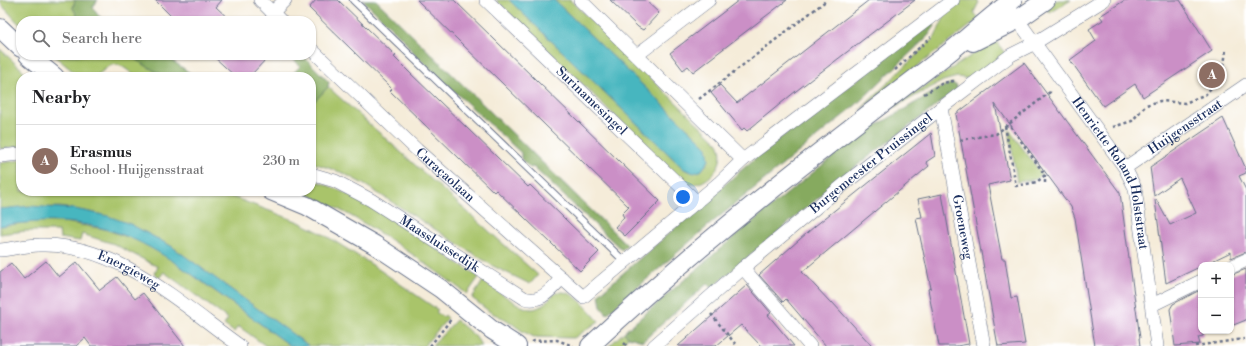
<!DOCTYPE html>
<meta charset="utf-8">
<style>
:root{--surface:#fff;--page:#f2f2f2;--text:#202124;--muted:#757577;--line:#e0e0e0;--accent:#1a73e8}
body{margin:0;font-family:"Libre Bodoni",serif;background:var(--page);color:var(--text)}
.controls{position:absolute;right:12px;bottom:12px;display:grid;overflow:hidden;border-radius:8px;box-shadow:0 1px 3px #0004}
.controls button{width:36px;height:36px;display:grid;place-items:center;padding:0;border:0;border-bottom:1px solid var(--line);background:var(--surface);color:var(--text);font:20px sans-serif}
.you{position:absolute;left:683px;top:197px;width:14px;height:14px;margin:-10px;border:3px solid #fff;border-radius:50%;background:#1a73e8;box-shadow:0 0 0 6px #1a73e833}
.badge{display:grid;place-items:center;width:26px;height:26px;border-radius:50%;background:var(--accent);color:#fff;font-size:13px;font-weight:700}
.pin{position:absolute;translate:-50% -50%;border:2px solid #fff;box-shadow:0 1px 4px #0006}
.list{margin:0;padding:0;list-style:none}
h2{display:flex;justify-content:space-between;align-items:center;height:52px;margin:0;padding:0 16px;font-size:17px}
h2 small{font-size:13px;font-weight:400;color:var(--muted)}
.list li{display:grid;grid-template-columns:26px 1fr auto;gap:12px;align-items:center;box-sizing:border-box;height:72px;padding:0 16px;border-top:1px solid var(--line)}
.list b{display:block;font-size:15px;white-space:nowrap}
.list p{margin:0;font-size:13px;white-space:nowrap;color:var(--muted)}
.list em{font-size:13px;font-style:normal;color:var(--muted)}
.icon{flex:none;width:22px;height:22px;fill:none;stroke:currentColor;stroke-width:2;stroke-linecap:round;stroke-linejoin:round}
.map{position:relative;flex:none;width:1246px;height:346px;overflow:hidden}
.search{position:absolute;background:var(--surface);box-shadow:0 1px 3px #0004;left:16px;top:16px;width:300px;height:44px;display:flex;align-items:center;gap:10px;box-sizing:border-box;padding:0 14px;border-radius:16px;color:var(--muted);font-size:15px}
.panel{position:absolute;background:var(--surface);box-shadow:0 1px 3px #0004;left:16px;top:72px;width:300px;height:124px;border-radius:16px}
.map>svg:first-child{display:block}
</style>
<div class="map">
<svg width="1246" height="346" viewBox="0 0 1246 346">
<rect width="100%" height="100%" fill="#fff"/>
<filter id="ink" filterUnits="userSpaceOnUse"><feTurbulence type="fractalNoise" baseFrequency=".025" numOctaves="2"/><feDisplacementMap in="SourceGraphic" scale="8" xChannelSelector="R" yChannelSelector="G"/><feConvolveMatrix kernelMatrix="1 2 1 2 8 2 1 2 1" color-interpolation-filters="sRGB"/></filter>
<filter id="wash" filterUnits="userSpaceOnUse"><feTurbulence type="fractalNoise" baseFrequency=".012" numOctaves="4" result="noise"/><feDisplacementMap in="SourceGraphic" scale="16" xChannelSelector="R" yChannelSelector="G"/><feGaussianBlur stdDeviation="0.9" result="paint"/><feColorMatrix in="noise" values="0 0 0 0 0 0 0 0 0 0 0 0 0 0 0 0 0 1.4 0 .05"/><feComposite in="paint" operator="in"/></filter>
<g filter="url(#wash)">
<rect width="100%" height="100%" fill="#f5ecd9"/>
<g fill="#a9c46a" stroke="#627a64">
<path d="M0 0H75L73 8 80 21H21V26L0 3Z"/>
<path d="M496 0H509L684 169C693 175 702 171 708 163L707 147 554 0H570L718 143C729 164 706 190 684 183Z"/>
<path d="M961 0H977L979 2 974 12 979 19 860 110 934 38 948 10Z"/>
<path d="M1057 0H1071L1050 13 1046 7Z"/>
<path d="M995 40 1005 53 971 79 957 77 943 81 882 114Z"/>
<path d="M0 49 30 77H21V146L0 149Z"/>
<path d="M53 55H128L165 77H136C115 59 114 62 95 77H80Z"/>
<path d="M328 87 538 275 530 284 493 266 365 185 343 173 311 162V105Z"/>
<path d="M1009 130 1042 174 1037 179 1017 182Z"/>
<path d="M21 160V191H217L299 222 323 234 371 264 438 310 436 312 443 317 445 315 448 318 424 346H309L171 246 130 224 95 213 60 207 0 209V163Z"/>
<path d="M311 179C372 200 425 242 479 277L467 294C415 255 360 216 300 191H311Z"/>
<path d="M40 221 63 222 104 229 139 241 166 256 291 346H266L238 326 234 332 224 325 228 319 164 272 159 278 154 273 158 267 114 244 82 234 80 241 60 238 59 231H25L0 234V226Z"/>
<path d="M483 281C494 288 519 308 531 309 539 309 544 304 549 299 566 278 587 309 599 321L574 338 534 337 522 331 507 320 490 312 472 298Z"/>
<path d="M456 320 475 336 482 346H432Z"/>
<path d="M624 332 628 337 620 346H609Z"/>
</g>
<g fill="#86aa5e" stroke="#506c5e">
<path d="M75 0H98L93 7 97 14 105 21H80L73 8Z"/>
<path d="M363 0H376L627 245 622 250 533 167 530 168 521 159V153L413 53 404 40Z"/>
<path d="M933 22 935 26 928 36 856 105 708 226 607 314 601 307 599 294 768 147Z"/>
<path d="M128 55H164L196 77H165Z"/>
<path d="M292 55H302L329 82 328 87 311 105V77H290L300 66 291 57Z"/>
<path d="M952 83 957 86V90L850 171 712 288 707 284 643 341 628 337 624 332 736 235 857 137 942 87Z"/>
</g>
<g fill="#46b6bf" stroke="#30728e">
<path d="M509 0H554L707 147 709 160 702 170 694 173 684 169Z"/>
<path d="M30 206 75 209 108 216 130 224 171 246 309 346H291C262 325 233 304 204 283 176 263 148 243 115 232 77 219 39 220 0 226V209Z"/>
</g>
<g id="blocks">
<g fill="#cb8fc6">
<path d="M155 0H222L216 7 231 21H176Z"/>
<path d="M316 0H338L396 56 394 57 409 72 528 187 530 185 599 252 580 271 496 190 494 192 390 91 392 89 309 8Z"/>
<path d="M417 0H454L660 201 625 236 615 227 624 217 622 214 629 207Z"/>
<path d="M610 0H645L659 13 643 30 638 27Z"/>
<path d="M739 0H787L693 72 688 66 683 70 670 53Z"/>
<path d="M869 0H915L796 91 747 131 744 128 742 130 711 93 720 85 737 103Z"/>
<path d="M1125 0H1180L1212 51 1143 97 1135 84 1103 106 1070 60 1096 41 1089 29 1103 20 1100 16Z"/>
<path d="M212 55H270L249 77H236Z"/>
<path d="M1024 63 1120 193 1140 338H1139L1140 346H1095L1075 218 1071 207 995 104 1010 180 988 185 1002 259H1005L1011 298 1017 297 1025 344 998 346 956 114Z"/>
<path d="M1223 118 1246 169V173L1239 176 1246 190V252L1231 258V252L1166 283 1155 200 1156 199 1170 225 1196 213 1180 178 1154 196 1150 167Z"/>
<path d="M931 133 935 156 926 162 929 166 802 272 831 303 832 302 872 346H826L786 299 783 302 759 275 815 226Z"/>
<path d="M942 194 969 344 956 346H939L928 289 931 288 916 218 922 217 918 199Z"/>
<path d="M46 261 59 277 77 262 100 290 117 277 135 299 143 293 185 346H91L85 338 76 346H0V272L11 263 24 279Z"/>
<path d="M1246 269V320L1231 326V275Z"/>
<path d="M747 285 771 313 768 315 794 346H761L741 325 716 346H678Z"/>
<path d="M1198 291 1201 298V331H1203V336L1198 337 1200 344 1175 346 1170 309 1173 304Z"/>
</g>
</g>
</g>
<g filter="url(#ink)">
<use href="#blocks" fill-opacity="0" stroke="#677189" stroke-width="1"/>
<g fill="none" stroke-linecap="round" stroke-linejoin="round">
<g stroke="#677189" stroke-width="8">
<path id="lane" d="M353 0 625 262"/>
</g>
<g stroke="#677189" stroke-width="14">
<g id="street">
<path d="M260 0 281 21"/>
<path id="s1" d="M486 0 697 202"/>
<path d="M580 0 743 160"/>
<path id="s2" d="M1012 12 1125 168 1135 188 1157 346"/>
<path d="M272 13 285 0"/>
<path id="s3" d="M311 49 417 150 583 297 720 182 743 160 953 0"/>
<path d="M637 55 709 0"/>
<path id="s4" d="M941 108 984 346"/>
<path d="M0 156 21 154"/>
<path id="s5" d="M1125 168 1246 85"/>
<path id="s6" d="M311 174 335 181 371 200 524 298C541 304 551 289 562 278"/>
<path id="s7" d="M0 250C13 249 26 245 39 245 116 242 181 304 240 346"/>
<path d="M1231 267 1246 260"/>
<path d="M743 268 810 346"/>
<path d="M1152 305 1201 281"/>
<path id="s8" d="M654 346 743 268 848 181 941 108 1011 55 1033 44 1104 0"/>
</g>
</g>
<g stroke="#677189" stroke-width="20">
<g id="secondary">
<path d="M0 28 21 48"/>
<path d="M973 42 1017 20 1046 0"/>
<path d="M28 55 55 77"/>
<path d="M271 191 307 206 375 245 441 289 492 330 517 346"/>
<path d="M590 346C699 244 818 152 938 61 964 42 986 19 1013 0"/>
</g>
</g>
<g stroke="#677189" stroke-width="2.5" stroke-dasharray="3 3" stroke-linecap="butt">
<path d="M895 70 931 37"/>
<path d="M924 94 943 83 954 81"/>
<path d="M699 99 827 0"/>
<path d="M1005 126 1016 186 1037 182 1045 175 1009 124"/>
<path d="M1113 127 1132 121 1146 105 1160 101 1185 103 1206 94 1223 73 1226 50"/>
<path d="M960 140 996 134 1050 92 1049 90"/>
<path d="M1045 183V175"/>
<path d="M711 314 737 346"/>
<path d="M532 342 534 341 557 340 573 346"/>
<path d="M624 343 627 346"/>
<path d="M430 346 452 318"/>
<path d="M1195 346 1244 339"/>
</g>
<use href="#lane" stroke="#fff" stroke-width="6"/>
<use href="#street" stroke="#fff" stroke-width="13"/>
<use href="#secondary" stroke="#fff" stroke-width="18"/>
</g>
</g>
<g text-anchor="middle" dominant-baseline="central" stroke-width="3.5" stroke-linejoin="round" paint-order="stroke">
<g font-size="13" fill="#1b2f5e" stroke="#fff">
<text stroke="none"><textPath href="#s1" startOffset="146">Surinamesingel</textPath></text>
<text stroke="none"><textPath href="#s5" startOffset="73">Huijgensstraat</textPath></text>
<text stroke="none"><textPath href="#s8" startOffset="284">Burgemeester Pruissingel</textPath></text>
<text stroke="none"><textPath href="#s3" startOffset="184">Curaçaolaan</textPath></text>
<text stroke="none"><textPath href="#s2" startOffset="192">Henriette Roland Holststraat</textPath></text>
<text stroke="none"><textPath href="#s4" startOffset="121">Groeneweg</textPath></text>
<text stroke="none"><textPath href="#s6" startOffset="147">Maassluissedijk</textPath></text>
<text stroke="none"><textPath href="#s7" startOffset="134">Energieweg</textPath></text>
</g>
</g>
</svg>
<div class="controls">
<button>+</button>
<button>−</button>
</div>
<div class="you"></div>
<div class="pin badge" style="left:1212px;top:75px;background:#8d6e63">A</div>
<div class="search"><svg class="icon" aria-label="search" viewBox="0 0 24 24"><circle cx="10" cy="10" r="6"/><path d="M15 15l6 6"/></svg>Search here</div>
<section class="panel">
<h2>Nearby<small></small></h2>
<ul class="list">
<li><span class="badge" style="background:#8d6e63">A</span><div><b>Erasmus</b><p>School · Huijgensstraat</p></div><em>230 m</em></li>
</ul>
</section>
</div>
